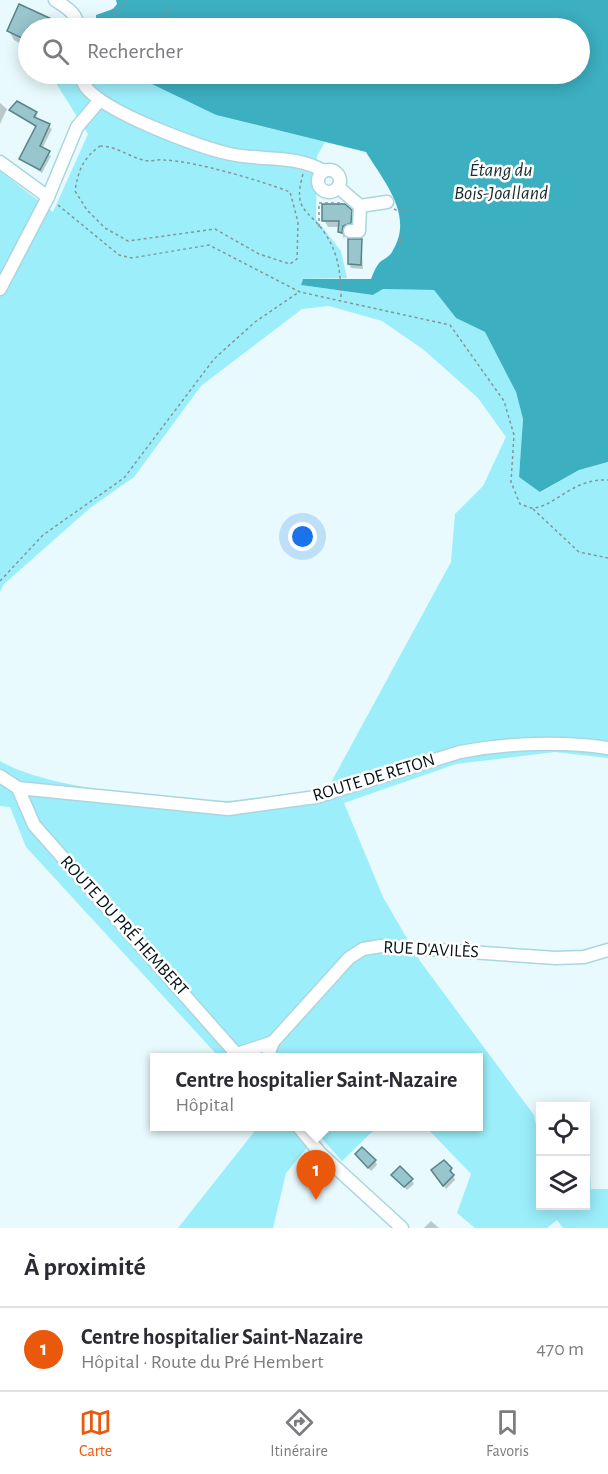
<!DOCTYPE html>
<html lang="fr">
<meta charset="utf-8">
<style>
:root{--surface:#fff;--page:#f7f7f7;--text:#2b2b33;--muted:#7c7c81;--line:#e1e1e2;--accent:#ea580c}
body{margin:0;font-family:"Alegreya Sans",sans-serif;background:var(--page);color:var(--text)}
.controls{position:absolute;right:18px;bottom:18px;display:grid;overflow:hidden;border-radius:0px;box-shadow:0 3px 15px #0003}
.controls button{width:54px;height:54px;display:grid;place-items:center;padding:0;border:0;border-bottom:2px solid var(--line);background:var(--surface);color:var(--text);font:30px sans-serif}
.you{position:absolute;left:303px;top:537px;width:21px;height:21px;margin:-15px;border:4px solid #fff;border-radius:50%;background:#1a73e8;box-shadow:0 0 0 9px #1a73e833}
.badge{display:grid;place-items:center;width:39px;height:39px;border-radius:50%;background:var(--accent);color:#fff;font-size:20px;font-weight:700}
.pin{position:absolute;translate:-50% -50px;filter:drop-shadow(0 2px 3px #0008)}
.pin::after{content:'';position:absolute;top:32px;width:21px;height:18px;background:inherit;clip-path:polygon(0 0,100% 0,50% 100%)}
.popup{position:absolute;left:150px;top:1053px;width:333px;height:78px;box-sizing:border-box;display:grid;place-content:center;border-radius:0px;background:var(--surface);filter:drop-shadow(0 2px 4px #0005);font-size:20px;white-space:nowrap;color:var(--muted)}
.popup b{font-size:22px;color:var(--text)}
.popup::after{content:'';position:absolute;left:50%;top:100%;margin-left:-12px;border:12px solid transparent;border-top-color:var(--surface)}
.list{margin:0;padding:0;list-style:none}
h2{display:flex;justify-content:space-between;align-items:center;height:78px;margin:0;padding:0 24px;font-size:26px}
h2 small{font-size:20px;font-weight:400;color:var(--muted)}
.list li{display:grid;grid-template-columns:39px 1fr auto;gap:18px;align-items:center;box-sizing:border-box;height:84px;padding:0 24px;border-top:2px solid var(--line)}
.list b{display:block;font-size:22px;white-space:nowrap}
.list p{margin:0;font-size:20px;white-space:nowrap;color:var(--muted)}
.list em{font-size:20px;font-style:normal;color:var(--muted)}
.icon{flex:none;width:33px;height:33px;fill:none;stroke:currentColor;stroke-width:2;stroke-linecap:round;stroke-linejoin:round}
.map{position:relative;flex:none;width:608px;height:1228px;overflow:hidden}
.search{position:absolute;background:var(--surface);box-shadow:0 3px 15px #0003;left:18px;right:18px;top:18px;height:66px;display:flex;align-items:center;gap:15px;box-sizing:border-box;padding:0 21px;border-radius:33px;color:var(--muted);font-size:22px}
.sheet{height:162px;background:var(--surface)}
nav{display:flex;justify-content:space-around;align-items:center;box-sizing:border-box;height:84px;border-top:2px solid var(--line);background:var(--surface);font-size:16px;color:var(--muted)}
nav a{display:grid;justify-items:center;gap:3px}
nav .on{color:var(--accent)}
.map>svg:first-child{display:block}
</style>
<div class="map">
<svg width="608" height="1228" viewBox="0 0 608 1228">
<rect width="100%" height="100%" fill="#e8fafd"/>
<g fill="#9ceefb">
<path d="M61 74H131L216 115 325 142 317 156 316 219 341 251 347 278 303 279 301 285 373 295 383 289 434 290 456 318 485 332 516 392 523 419 519 477 541 492 579 470 608 462V758L555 752 456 764 344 803 383 897 420 961 534 1115 540 1145V1206H586V1172H590L591 1189H608V1228H563L557 1220 547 1228H475L457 1213 471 1174 426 1127 478 1126V1058L219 1057 26 847 10 807 0 806V761C54 793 214 806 279 799 295 797 312 792 328 788L451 562 455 514 483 486 506 437 478 398 424 350 382 321 329 306 302 309 201 386 134 477 90 508 4 584 0 592V171L53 212 88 134 54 80Z"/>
<path d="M258 1127H377L342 1161 318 1134 286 1173 273 1228H178Z"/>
</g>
<path fill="#3cafc0" d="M116 0H608V462L579 470 540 492 519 477 523 419 516 392 485 332 456 318 434 290 383 289 373 295 301 285 303 279H371C373 274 376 266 380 262 385 258 390 257 393 250 414 215 384 182 366 152L216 115 131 74H580V28H96V15L113 9 117 4Z"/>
<g fill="#0003">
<path d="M20 6 61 25 64 28H28V48L14 40 9 31Z"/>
<path d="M0 103 7 109 0 124Z"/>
<path d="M11 110 36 113 37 119 52 129 42 149 51 156 42 173 21 159 37 128Z"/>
<path d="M350 211 355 218 354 230 346 233 344 239 340 227H328L324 220Z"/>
<path d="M361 240 363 269 351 268 349 264Z"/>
<path d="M360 1158 375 1161 377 1165 371 1171Z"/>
<path d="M451 1169 455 1180 446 1189 435 1175Z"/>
<path d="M393 1175 411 1179 414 1184 407 1190Z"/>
<path d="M431 1221 439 1228H424Z"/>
</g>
<g fill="#99c5cc" stroke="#59838a" stroke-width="1.5">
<path d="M19 4 69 27 70 28H28V41L7 31Z"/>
<path d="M17 101 37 112 34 117 50 124 40 146 50 151 40 170 19 159 36 126 9 110Z"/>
<path d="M322 204H345L352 210 351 223 343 226 342 233 338 232 339 221H322Z"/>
<path d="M348 239H362L361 265 348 264Z"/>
<path d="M362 1147 376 1160 368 1168 355 1154Z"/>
<path d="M444 1160 452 1168 450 1171 454 1175 443 1186 431 1170Z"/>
<path d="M400 1166 413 1179 404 1187 391 1175Z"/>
</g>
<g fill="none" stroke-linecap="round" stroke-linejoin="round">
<g stroke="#aad6de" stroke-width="15">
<g id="minor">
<path d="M55 0C67 8 77 13 78 28"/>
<path d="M81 74C82 77 83 83 85 86 103 112 199 147 230 154 263 161 293 154 324 171"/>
<path d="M0 162 48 197"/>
<circle cx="329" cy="181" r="11"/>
<path d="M338 187 360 206 387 202"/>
<path d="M350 231H359L360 206"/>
<path d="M0 289 48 197 77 127 100 100"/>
<path d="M0 776 18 788 228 809 316 797 460 752C507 743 561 741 608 748"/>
<path d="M18 788 34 825 240 1058"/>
<path d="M237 1054 273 1042"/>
<path d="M267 1058 273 1042 349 958 363 949 381 946 556 958 584 957 608 950"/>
<path d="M298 1126 320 1153 402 1228"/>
</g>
</g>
<g stroke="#849598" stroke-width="1.5" stroke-dasharray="3 3" stroke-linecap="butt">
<path d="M112 9 116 13"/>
<path d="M109 24 127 0"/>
<path d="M155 28 171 7"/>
<path d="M100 146C118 146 131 159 149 161 153 161 158 159 163 160 195 161 259 180 290 192L298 222 297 259 290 264 259 254 215 229 128 241 105 228 87 210 75 191C78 171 83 158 100 146Z"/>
<path d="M303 174C292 213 309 208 326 235 339 255 341 276 341 299"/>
<path d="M58 205 119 255 132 258 209 245 300 292 450 325 504 401 514 435 511 482 520 504C524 505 529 508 533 508 555 507 572 478 608 480"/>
<path d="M394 209 398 211 416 209"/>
<path d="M319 227V203H341"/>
<path d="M400 243 401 236"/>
<path d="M533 509 579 552 608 558"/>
<path d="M0 581 43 535 124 478 214 359 255 322 299 292"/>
</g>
<use href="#minor" stroke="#fff" stroke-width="12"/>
</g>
<g text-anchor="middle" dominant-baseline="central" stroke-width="5" stroke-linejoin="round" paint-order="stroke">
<g font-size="18" fill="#031215" stroke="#fff">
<text transform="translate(374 778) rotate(-17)">ROUTE DE RETON</text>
<text transform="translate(124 926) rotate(48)">ROUTE DU PRÉ HEMBERT</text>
<text transform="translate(431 950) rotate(3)">RUE D'AVILÈS</text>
</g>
<g font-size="20" font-style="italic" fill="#192d30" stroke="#fff">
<text x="501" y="170">Étang du<tspan x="501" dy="23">Bois-Joalland</tspan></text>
</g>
</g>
</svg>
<div class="controls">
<button><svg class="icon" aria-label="locate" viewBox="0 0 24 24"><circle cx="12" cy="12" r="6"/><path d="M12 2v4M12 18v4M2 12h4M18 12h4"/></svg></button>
<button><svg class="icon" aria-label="layers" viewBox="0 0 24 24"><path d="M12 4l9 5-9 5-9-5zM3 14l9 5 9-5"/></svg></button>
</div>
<div class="you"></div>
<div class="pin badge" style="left:316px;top:1200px">1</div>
<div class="popup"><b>Centre hospitalier Saint-Nazaire</b>Hôpital</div>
<div class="search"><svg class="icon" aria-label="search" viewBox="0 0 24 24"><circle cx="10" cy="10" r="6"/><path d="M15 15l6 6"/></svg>Rechercher</div>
</div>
<section class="sheet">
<h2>À proximité<small></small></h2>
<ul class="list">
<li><span class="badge">1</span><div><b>Centre hospitalier Saint-Nazaire</b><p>Hôpital · Route du Pré Hembert</p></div><em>470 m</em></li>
</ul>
</section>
<nav>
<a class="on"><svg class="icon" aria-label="map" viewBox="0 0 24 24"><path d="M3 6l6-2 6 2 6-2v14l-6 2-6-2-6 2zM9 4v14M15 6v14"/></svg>Carte</a>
<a><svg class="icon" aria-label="directions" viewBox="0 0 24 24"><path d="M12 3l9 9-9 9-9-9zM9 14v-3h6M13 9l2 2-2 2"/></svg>Itinéraire</a>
<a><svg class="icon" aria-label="saved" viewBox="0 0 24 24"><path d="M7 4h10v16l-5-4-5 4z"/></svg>Favoris</a>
</nav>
